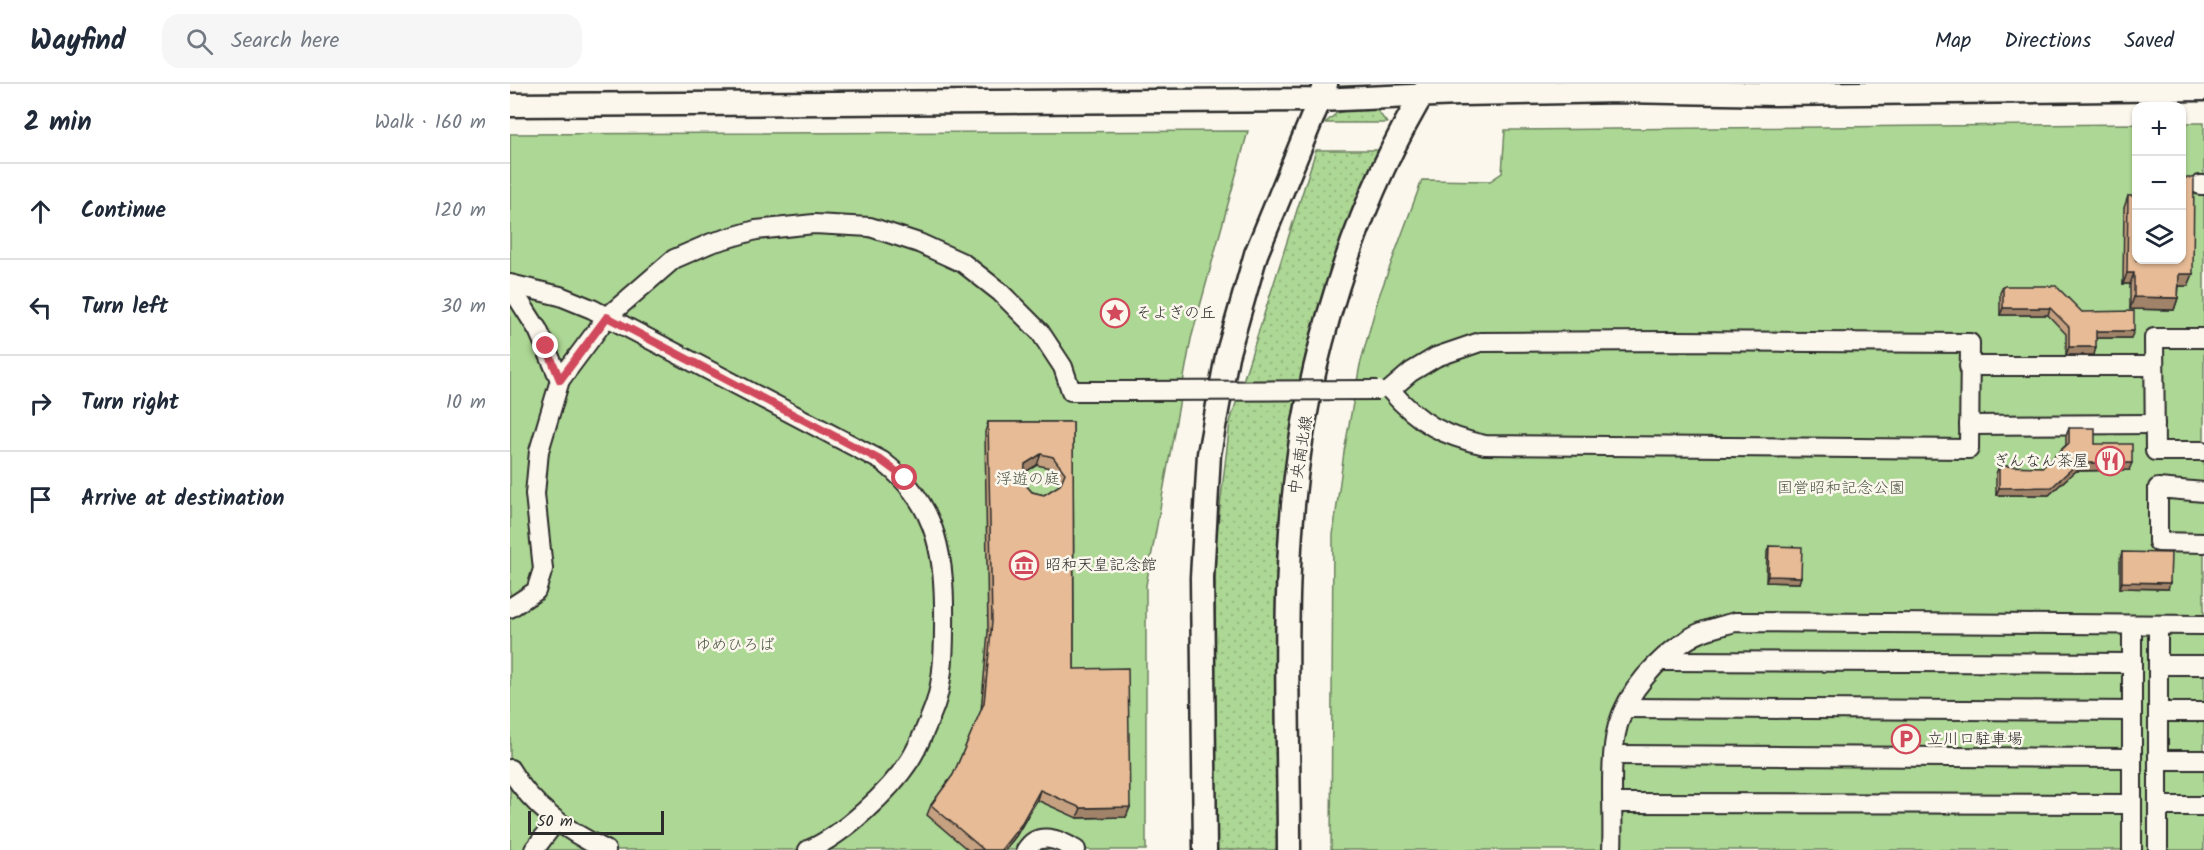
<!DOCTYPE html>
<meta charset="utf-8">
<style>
:root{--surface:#fff;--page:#f6f6f7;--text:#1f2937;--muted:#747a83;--line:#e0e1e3}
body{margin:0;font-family:Kalam,"Klee One",sans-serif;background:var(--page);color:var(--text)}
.controls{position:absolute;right:18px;top:18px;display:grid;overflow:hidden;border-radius:12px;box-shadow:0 2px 4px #0004}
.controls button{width:54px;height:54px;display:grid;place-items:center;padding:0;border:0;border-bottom:2px solid var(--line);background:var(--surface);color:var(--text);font:30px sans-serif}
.scale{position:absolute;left:18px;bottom:15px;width:136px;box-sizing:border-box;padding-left:6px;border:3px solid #2b2b2b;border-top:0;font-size:16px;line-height:21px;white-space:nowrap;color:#2b2b2b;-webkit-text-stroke:4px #fbf7ec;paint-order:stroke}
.stop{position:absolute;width:18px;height:18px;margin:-14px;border:4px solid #d1495b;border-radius:50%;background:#fff}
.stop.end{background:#d1495b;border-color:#fff;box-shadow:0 2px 6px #0008}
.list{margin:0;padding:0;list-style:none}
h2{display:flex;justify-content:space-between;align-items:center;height:78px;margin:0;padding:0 24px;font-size:26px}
h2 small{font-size:20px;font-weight:400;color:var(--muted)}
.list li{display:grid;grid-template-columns:39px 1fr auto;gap:18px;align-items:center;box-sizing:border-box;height:96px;padding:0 24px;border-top:2px solid var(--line)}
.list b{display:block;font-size:22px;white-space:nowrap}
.list em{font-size:20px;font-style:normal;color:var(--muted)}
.icon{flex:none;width:33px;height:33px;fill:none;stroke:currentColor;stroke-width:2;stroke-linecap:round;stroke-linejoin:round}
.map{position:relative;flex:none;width:1694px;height:766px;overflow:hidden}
header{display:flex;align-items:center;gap:36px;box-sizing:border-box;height:84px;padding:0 30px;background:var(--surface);border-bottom:2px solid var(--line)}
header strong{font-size:28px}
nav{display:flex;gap:33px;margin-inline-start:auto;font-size:21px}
.search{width:420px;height:54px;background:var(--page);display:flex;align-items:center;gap:15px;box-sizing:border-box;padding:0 21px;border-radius:18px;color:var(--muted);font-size:22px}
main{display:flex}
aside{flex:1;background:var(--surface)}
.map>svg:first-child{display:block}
</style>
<header>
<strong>Wayfind</strong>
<div class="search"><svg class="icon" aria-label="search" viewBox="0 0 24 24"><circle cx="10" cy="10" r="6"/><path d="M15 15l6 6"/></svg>Search here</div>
<nav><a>Map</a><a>Directions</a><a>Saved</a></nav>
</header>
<main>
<aside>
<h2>2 min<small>Walk · 160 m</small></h2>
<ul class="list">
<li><svg class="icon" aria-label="ahead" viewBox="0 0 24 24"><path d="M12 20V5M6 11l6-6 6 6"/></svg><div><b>Continue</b></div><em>120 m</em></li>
<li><svg class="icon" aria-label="left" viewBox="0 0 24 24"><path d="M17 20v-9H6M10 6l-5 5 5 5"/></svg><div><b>Turn left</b></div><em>30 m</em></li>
<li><svg class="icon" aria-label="right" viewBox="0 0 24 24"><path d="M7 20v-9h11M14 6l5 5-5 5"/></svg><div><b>Turn right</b></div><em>10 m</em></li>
<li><svg class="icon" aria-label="arrive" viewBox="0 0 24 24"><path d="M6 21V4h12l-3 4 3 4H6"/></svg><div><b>Arrive at destination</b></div></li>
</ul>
</aside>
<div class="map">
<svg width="1694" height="766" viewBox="0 0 1694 766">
<defs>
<pattern id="grass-dots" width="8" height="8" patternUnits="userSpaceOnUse" patternTransform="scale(1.5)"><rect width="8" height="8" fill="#add794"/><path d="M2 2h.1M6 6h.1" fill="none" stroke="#95b980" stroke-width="1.8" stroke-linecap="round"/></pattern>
</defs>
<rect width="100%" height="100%" fill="#fbf7ec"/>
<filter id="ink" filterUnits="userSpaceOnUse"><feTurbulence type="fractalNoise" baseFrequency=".0167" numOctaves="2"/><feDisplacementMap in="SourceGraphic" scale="12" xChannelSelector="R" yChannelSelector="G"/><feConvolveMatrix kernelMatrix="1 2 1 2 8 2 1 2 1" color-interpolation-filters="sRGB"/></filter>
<g filter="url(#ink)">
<g fill="url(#grass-dots)" stroke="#6c8160" stroke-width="1.5">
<path d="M838 26H867L877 39H815L827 29Z"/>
<path d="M806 66H869C837 157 797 247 782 343 760 482 769 626 769 766H706L705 465 720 338Z"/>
</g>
<g fill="#add794" stroke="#6c8160" stroke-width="1.5">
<path d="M1672 39H1694V766H821L823 451 834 368 850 281 868 215 912 96 980 97 992 89 995 46 1626 40V176H1672Z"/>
<path d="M738 47 681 255 636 501V766H0V50Z"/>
</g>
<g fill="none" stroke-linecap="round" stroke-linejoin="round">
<g stroke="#2b2b2b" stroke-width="22">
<g id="minor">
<path d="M1690 101H1694"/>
<path d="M0 200 50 212 82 225 372 377C430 421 435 476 434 544 434 569 433 598 425 621 418 639 410 660 400 676 380 707 332 752 298 766"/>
<path d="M0 202 28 246 50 296"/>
<path d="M1694 254H1644L1645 367H1694"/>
<path d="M1164 257 1460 259 1459 365 975 361C933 352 909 339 880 306L901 288 926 273 970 258Z"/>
<path d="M1459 282H1644"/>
<path d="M1459 341 1645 340"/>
<path d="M1694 408 1648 404V458L1694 459"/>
<path d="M0 524 26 507 33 485 25 410 29 367 50 296 97 233 164 175 201 159 246 146 304 140 360 143 409 159 453 179 490 208 530 248 553 283 561 307H622"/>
<path d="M1648 541V766"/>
<path d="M1151 577 1622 579"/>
<path d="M1648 581H1694"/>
<path d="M1115 624 1622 627"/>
<path d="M1648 628H1694"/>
<path d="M1104 671 1622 674"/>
<path d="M1648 676H1694"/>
<path d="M0 685C22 723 57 747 96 766"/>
<path d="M1104 719 1622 720"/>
<path d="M1648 722H1694"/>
<path d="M24 766 46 737"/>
<path d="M516 766C528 746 550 756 566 766"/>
<path d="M1102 766C1104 728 1098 677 1108 641 1118 607 1147 575 1177 556 1191 546 1208 543 1225 538L1694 541"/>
<path d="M1622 766V541"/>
</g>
</g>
<g stroke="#2b2b2b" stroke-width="27">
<g id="major">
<path d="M0 21 808 16 949 10 1112 7 1265 10 1694 5"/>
<path d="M695 766 692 494 699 370 717 272 746 170 816 0"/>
<path d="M779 766C779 652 773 535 783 421 796 279 843 123 918 1"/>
</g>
</g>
<use href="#minor" stroke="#fbf7ec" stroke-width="18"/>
<use href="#major" stroke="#fbf7ec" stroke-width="22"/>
<g stroke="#2b2b2b" stroke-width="22" stroke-linecap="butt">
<path id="minor-bridge" d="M622 307 868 306"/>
</g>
<use href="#minor-bridge" stroke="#fbf7ec" stroke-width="18"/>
</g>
<g fill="#c6a181" stroke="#2b2b2b" stroke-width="1.5" fill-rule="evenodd">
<path d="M1618 112 1683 190 1678 202H1669L1668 214 1664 226 1620 225V200H1613L1614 124Z"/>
<path d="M1493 202 1572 228 1621 254H1586L1584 271H1556V250L1538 231H1490V209Z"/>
<path d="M478 338H563L564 585 620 723 616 733 567 734 527 716 506 752 495 766H458L417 731 421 721 443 691 471 627 478 548 475 348ZM527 381 540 384 551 398 550 401 534 411 522 408 514 399 515 388Z"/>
<path d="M1559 344 1585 360 1619 386 1565 387 1539 411H1486V390L1489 382 1533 383 1556 361V352Z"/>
<path d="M1259 462 1289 499 1256 498 1257 468Z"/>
<path d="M1612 468 1658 505 1610 504V475Z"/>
</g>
<g fill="#a18369" stroke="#2b2b2b" stroke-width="1.5">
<path d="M1617 189H1624L1620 200H1613Z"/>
<path d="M1669 190H1683L1678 202H1665Z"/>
<path d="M1624 213 1668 214 1664 226 1620 225Z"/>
<path d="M1493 224H1540L1538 231H1490Z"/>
<path d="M1586 247H1624L1621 254H1584Z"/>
<path d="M1559 263H1586L1584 271H1556Z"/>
<path d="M531 370 527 381 512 390 515 380Z"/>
<path d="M1568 379H1622L1619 386 1565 387 1539 411H1486L1489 404Z"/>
<path d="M1258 492 1291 493 1289 499 1256 498Z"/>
<path d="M1612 498 1660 499 1658 505 1610 504Z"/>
<path d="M530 706 527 716 506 752 495 766H491Z"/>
<path d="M620 723 616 733 567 734 571 724Z"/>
</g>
<g fill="#e6bb96" stroke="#2b2b2b" stroke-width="1.5" fill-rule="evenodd">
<path d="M1671 94H1684L1683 190H1669L1668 214 1624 213V189H1617L1618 112H1626V176H1671Z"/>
<path d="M1493 202H1546L1572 228 1624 227V247H1586V263H1559V243L1540 224H1493Z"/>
<path d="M478 338H563L564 585 618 584 620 723 571 724 530 706 510 742 491 766H474L421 721 443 691 474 619 482 538ZM531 370 543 373 555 389 550 401 534 411 522 408 514 399 515 380Z"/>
<path d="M1559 344H1585V360H1622V379H1568L1542 403 1489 404V382L1533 383 1559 359Z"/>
<path d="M1259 462 1292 463 1291 493 1258 492Z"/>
<path d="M1612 468 1661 469 1660 499 1612 498Z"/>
</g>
</g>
<g fill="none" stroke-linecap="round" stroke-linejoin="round" filter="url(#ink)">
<path stroke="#d1495b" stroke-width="8" d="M36 262 50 296 97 233 372 377 395 394"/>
</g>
<defs>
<g id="sight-ring" transform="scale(1.5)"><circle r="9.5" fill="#fbf7ec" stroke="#d1495b" stroke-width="1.5"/><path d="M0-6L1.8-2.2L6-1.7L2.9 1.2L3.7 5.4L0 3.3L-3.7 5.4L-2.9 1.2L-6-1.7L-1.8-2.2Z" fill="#d1495b"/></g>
<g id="restaurant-ring" transform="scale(1.5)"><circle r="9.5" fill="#fbf7ec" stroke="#d1495b" stroke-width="1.5"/><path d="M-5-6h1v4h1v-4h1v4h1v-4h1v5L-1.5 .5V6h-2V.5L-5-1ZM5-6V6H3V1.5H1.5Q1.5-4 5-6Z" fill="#d1495b"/></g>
<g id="museum-ring" transform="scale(1.5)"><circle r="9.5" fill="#fbf7ec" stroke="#d1495b" stroke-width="1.5"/><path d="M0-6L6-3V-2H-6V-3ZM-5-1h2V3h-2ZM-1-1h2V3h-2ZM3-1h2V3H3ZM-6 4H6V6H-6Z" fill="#d1495b"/></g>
<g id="parking-ring" transform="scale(1.5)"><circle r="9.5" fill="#fbf7ec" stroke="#d1495b" stroke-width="1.5"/><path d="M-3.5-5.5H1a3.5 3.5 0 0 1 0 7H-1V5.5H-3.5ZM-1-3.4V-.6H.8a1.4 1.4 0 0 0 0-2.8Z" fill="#d1495b"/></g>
</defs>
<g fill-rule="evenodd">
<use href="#sight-ring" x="605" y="229"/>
<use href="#restaurant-ring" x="1600" y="377"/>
<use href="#museum-ring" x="514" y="481"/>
<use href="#parking-ring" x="1396" y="655"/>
</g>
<g text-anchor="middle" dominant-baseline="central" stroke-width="5" stroke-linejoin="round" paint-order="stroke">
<g font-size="16" fill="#2b2b2b" stroke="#fbf7ec" text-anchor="start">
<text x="626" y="229">そよぎの丘</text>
<text x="1579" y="377" text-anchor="end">ぎんなん茶屋</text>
<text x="535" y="481">昭和天皇記念館</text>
<text x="1417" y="655">立川口駐車場</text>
</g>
<g font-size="16" fill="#2b2b2b" stroke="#fbf7ec">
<text transform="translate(791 371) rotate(-81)">中央南北線</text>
</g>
<g font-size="16" fill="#4c5645" stroke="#fbf7ec">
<text x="518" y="395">浮遊の庭</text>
<text x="1331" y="404">国営昭和記念公園</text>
<text x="225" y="561">ゆめひろば</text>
</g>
</g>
</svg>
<div class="controls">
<button>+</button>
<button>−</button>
<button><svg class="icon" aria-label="layers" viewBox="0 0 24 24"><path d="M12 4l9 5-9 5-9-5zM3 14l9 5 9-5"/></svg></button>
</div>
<div class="scale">50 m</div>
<div class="stop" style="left:395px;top:394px"></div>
<div class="stop end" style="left:36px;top:262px"></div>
</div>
</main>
